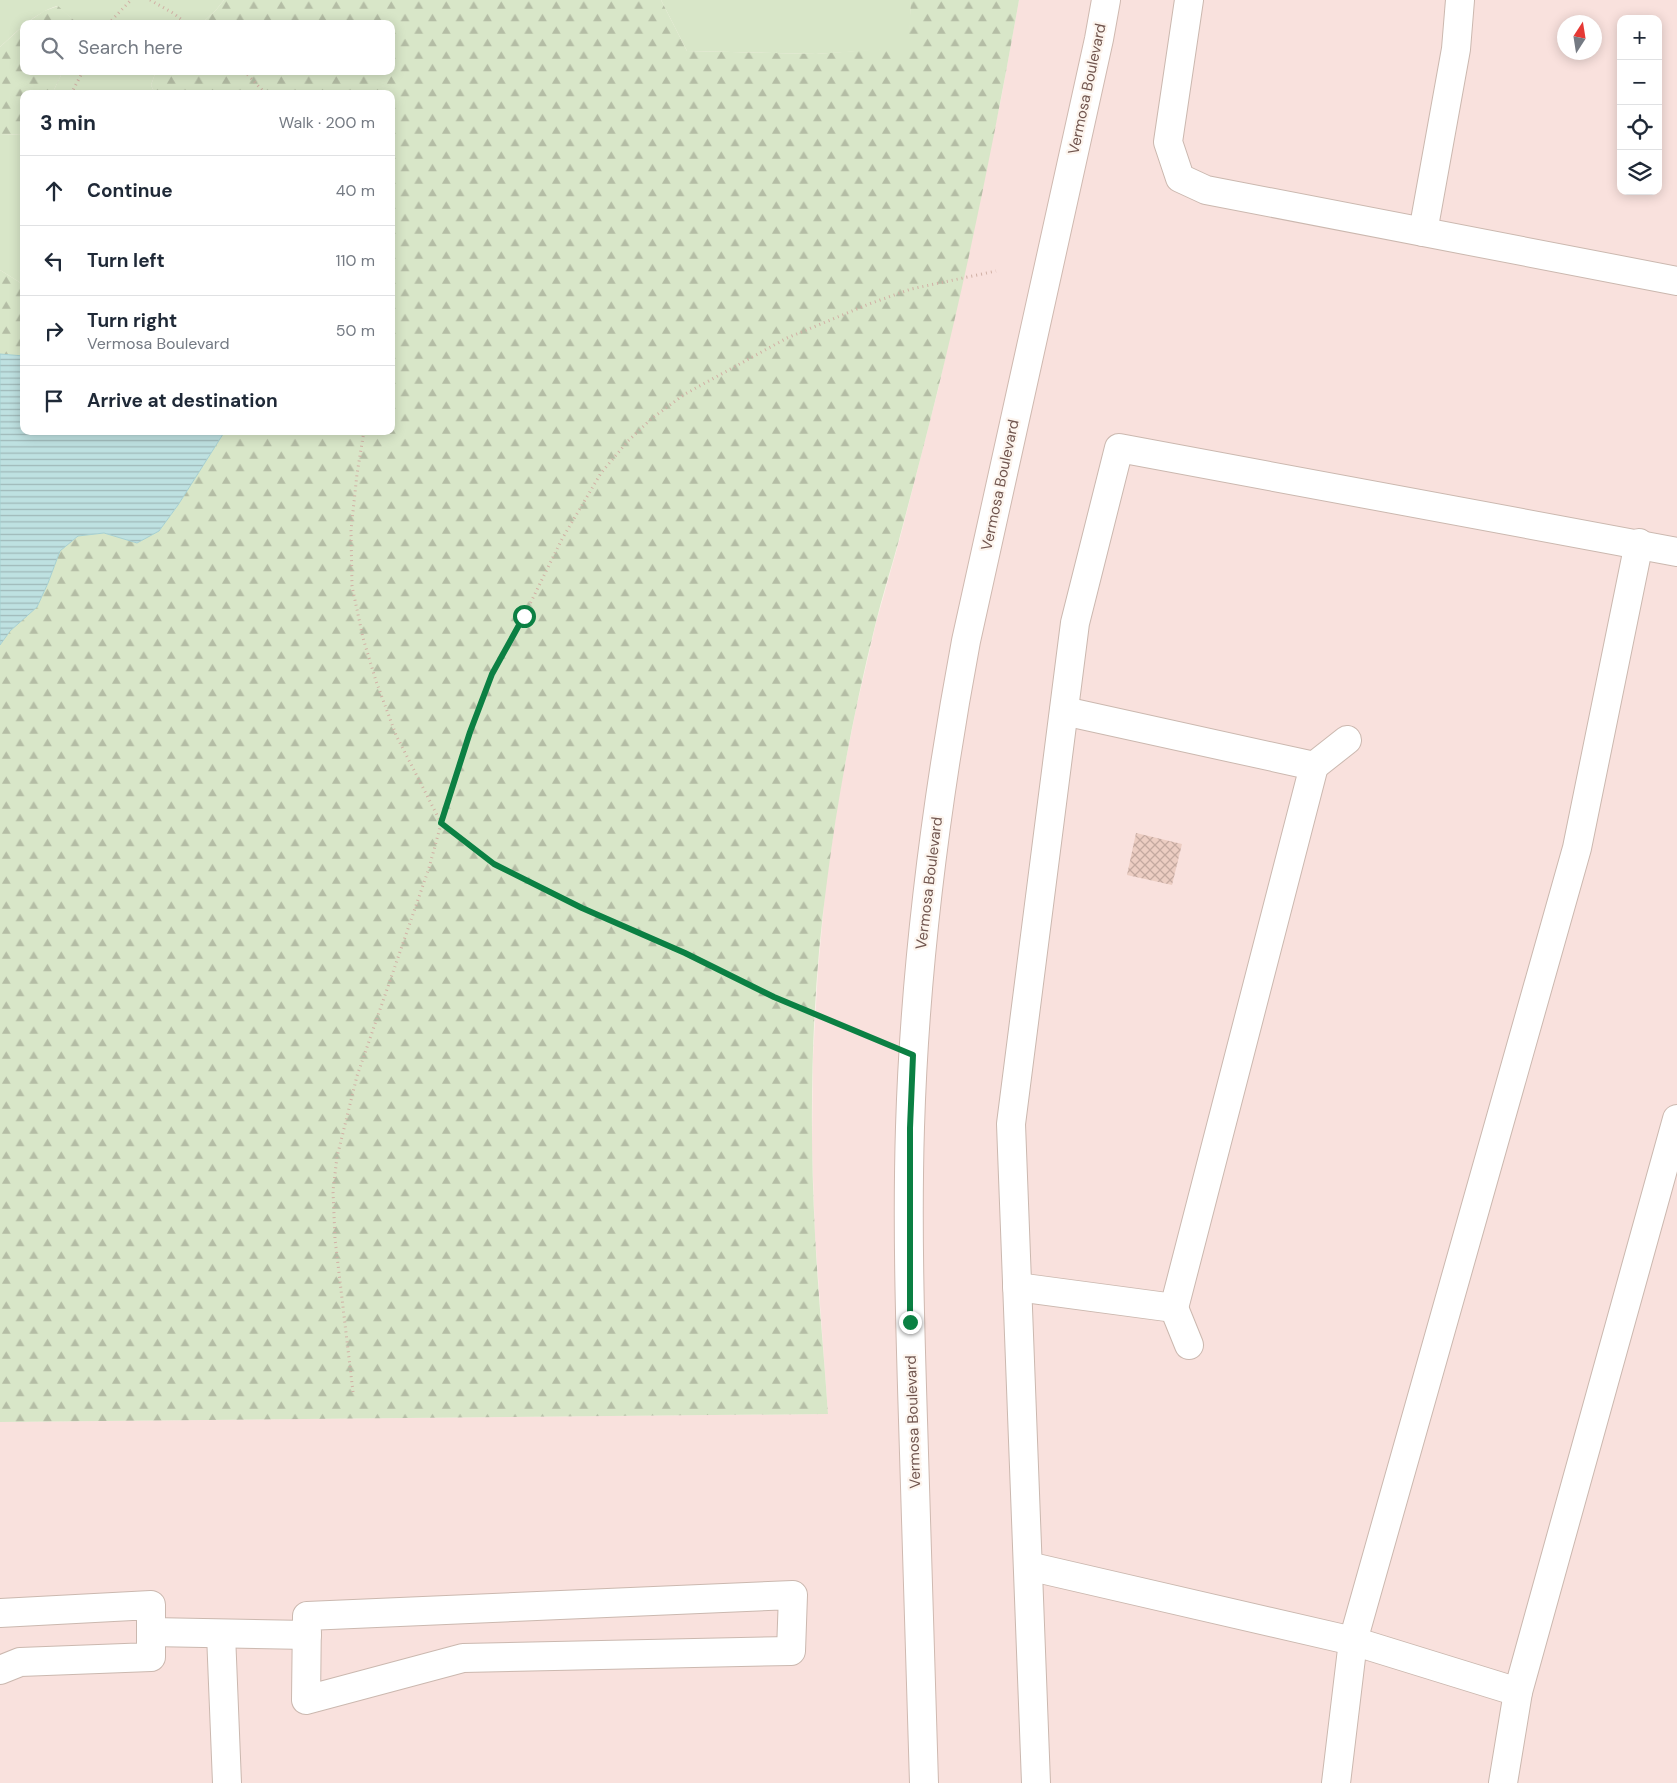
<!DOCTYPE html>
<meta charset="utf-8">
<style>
:root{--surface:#fff;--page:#f6f6f7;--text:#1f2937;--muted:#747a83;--line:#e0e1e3}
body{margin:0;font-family:"DM Sans",sans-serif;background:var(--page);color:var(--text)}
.controls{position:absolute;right:15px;top:15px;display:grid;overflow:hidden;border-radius:10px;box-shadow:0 2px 12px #0003}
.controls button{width:45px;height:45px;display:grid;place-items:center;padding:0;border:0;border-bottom:1px solid var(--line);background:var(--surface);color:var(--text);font:25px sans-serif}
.compass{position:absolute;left:1557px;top:15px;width:45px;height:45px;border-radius:50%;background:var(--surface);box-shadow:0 2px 12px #0003;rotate:12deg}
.stop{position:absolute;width:15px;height:15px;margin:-11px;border:4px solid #0b8043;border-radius:50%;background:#fff}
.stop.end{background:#0b8043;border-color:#fff;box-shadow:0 1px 5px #0008}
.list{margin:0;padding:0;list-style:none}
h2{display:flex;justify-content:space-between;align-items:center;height:65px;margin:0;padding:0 20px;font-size:21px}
h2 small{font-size:16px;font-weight:400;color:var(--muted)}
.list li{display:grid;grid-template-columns:32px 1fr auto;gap:15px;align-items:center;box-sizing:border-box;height:70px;padding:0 20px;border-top:1px solid var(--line)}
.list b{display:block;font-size:19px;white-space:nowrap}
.list p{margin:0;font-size:16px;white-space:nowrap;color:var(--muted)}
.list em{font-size:16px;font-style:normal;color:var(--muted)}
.icon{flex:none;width:28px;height:28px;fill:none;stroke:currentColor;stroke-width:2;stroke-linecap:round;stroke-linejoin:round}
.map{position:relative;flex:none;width:1677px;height:1783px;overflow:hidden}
.search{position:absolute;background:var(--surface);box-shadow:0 2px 12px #0003;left:20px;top:20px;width:375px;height:55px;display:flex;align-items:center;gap:12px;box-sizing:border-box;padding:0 18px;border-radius:10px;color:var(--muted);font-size:19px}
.panel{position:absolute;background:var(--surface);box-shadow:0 2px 12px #0003;left:20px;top:90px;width:375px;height:345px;border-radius:10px}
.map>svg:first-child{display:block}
</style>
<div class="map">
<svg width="1677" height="1783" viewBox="0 0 1677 1783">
<defs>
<pattern id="forest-firs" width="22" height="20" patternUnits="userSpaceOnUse" patternTransform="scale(1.25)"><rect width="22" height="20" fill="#d8e6c8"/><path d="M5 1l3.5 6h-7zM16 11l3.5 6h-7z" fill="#b4bda5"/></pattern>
<pattern id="water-rules" width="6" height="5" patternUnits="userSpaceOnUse" patternTransform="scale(1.25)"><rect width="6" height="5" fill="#bee1e1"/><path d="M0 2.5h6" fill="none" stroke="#9fb9b9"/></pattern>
<pattern id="building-cross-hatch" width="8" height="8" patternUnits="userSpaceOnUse" patternTransform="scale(1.25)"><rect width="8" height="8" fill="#eccdc2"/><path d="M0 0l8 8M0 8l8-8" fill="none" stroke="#c4a9a0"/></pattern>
</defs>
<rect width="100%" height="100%" fill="#faf0e8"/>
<path fill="#f9e1dd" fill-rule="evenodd" d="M1019 0H1677V1783H0V1422L828 1414 815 1235 812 1146 813 1058 818 970 826 883 839 795 856 709 876 623 900 538 939 386 1001 99ZM1621 19H1658V191H1621ZM1564 22H1594V52H1564Z"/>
<g fill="#d8e6c8">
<path d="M0 0H224L216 10 201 24H78L57 6C33 14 19 30 0 47Z"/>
<path d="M661 0H911L909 48 816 54 687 51Z"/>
<path d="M63 71H156L151 85 155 94H52Z"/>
<path d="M24 134V285L0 270V135Z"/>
</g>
<g fill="url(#forest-firs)">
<path d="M224 0H661L687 51 816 54 908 47 911 0H1019C996 130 970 260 938 389 926 438 913 487 900 536 892 566 882 596 875 626 854 710 838 795 827 881 811 998 809 1117 815 1234 818 1294 824 1354 828 1414L0 1422V645L10 631 37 607 48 583 60 551 78 536 104 533 137 543 159 531 178 505 225 431H391V94H155L151 85 156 71H391V24H201L216 10Z"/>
<path d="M58 6 78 24H25L44 11Z"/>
<path d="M24 25V71H63L52 94H24V134L0 135V47Z"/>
<path d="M0 270 24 285V356L0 354Z"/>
</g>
<path fill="url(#water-rules)" stroke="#a6d1d2" d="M0 354 24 356V431H225L178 505 159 531 137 543 104 533 78 536 60 551 48 583 37 607 10 631 0 645Z"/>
<path fill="url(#building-cross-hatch)" d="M1136 833 1182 844 1172 885 1127 875Z"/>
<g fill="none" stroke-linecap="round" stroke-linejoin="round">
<g stroke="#cbb8af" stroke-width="30">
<g id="street">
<path d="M1189 0 1168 142 1180 178 1206 190 1677 281"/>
<path d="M1423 232 1456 49 1460 0"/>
<path d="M1314 766 1347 740"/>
<path d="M1017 1287 1174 1308 1314 766 1064 711"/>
<path d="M1174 1308 1189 1345"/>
<path d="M1028 1566 1353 1641 1518 1692"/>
<path d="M793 1595 791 1651 463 1658 306 1700 307 1616Z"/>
<path d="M0 1613 151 1605V1657L20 1662 0 1670"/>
<path d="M151 1632 307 1635"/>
<path d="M221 1634 227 1783"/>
<path d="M1036 1783 1011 1124 1075 623 1119 448 1677 552"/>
<path d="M1336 1783 1353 1641 1577 848 1639 543"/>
<path d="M1503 1783 1518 1692 1677 1119"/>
</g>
</g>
<g stroke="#cfb9b0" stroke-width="30">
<path id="secondary" d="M924 1783C921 1662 917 1541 913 1420 910 1323 907 1225 910 1127 915 963 936 802 966 641L1099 39 1106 0"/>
</g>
<g stroke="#d1b0a5" stroke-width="3" stroke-dasharray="1 4" stroke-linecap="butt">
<path d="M150 0 173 13 187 24"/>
<path d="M108 24 131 0"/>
<path d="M244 71 266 94"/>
<path d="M71 94 83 71"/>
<path d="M364 431 357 474 351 530 352 586 363 638 376 681 396 735 441 823 494 864 583 908 685 953 774 997 883 1042"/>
<path d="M353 1392 335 1239 333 1191 337 1157 357 1076 429 868 447 802 470 732 492 674 524 616 562 539 601 473 628 441 651 419 685 394 787 338 869 304 911 289 996 271"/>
</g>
<use href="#street" stroke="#fff" stroke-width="28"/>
<use href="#secondary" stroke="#fff" stroke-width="28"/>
</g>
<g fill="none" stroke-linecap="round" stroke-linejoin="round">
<path stroke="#0b8043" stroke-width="6" d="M524 616 492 674 470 732 441 823 494 864 582 908 685 953 774 997 913 1055 910 1128V1322"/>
</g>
<g text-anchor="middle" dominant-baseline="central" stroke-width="4.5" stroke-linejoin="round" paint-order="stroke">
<g font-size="15" fill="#71564f" stroke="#fdf5ee">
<text transform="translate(1087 89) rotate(-78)">Vermosa Boulevard</text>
<text transform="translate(1000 485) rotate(-78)">Vermosa Boulevard</text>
<text transform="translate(929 883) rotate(-83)">Vermosa Boulevard</text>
<text transform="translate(913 1422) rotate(-92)">Vermosa Boulevard</text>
</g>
</g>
</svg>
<div class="controls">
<button>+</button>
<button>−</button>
<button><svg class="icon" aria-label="locate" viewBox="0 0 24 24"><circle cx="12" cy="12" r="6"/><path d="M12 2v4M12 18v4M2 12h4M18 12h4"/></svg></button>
<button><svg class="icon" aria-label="layers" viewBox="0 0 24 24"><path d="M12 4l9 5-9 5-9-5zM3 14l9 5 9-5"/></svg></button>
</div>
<svg class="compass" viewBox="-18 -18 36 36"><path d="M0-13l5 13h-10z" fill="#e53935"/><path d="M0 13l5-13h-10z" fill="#747a83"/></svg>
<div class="stop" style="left:524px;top:616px"></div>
<div class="stop end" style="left:910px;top:1322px"></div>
<div class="search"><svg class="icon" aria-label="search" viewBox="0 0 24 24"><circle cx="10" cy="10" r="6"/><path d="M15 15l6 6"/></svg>Search here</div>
<section class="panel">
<h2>3 min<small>Walk · 200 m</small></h2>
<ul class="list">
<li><svg class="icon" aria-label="ahead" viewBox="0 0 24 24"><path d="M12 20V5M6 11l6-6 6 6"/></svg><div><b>Continue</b></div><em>40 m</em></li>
<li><svg class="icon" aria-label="left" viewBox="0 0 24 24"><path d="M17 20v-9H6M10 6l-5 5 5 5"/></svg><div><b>Turn left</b></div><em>110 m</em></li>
<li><svg class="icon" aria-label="right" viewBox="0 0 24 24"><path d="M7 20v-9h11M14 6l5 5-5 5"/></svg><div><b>Turn right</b><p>Vermosa Boulevard</p></div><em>50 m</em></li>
<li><svg class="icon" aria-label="arrive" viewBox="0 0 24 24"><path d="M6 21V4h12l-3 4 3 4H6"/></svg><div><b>Arrive at destination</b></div></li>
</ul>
</section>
</div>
